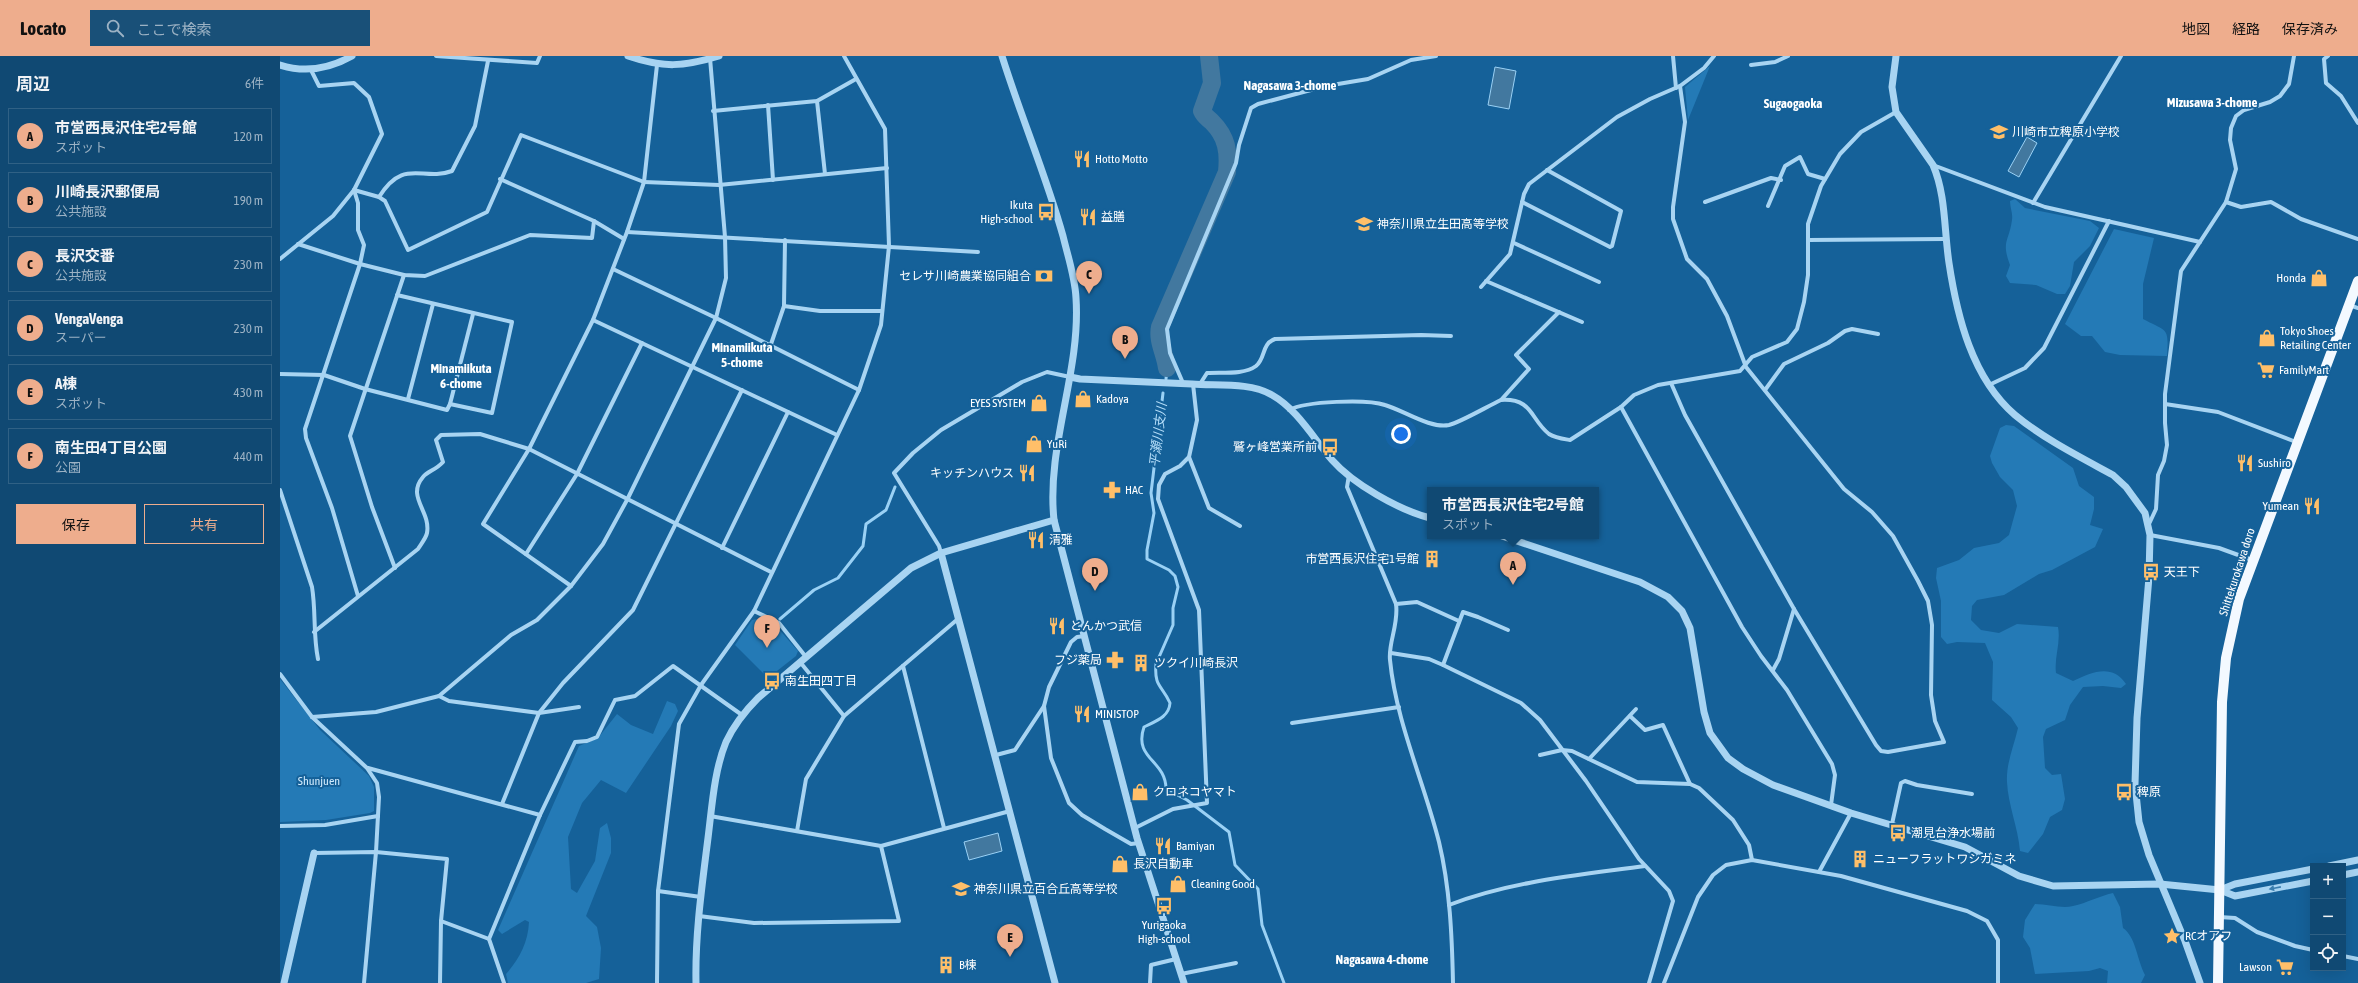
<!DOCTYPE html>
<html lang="ja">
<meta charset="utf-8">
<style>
:root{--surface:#104973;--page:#195078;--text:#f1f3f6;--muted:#9cb2c4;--line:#306185;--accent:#eead8d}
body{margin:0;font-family:"Asap Condensed","Noto Sans JP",sans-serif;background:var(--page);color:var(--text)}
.controls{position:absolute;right:12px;bottom:12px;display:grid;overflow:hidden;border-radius:0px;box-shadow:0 4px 16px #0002}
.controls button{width:36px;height:36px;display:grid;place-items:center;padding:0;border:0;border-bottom:1px solid var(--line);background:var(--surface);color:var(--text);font:20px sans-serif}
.you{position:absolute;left:1121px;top:378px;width:14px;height:14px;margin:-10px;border:3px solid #fff;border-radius:50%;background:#1a73e8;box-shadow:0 0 0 6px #1a73e833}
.badge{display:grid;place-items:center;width:26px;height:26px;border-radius:50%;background:var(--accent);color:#111;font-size:13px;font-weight:700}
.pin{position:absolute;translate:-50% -33px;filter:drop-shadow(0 1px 2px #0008)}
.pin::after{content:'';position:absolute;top:21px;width:14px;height:12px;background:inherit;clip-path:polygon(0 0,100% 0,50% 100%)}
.popup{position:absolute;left:1147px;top:431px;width:172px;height:52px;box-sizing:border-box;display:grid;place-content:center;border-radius:0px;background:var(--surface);filter:drop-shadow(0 1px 3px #0005);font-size:13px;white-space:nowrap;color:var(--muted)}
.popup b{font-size:15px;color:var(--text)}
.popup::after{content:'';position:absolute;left:50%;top:100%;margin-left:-8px;border:8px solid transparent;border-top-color:var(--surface)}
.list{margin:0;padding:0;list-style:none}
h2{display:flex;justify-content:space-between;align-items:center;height:52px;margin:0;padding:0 16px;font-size:17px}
h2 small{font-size:13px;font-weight:400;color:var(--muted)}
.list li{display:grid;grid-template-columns:26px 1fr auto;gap:12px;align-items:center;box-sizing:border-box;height:56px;margin:0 8px 8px;padding:0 8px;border:1px solid var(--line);border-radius:0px}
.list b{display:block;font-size:15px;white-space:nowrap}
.list p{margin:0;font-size:13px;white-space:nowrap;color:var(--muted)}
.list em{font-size:13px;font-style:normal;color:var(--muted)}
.actions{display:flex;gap:8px;padding:12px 16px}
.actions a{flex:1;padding:9px 0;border:1px solid var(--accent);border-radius:0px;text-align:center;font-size:14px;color:var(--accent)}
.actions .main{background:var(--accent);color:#111}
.icon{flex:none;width:22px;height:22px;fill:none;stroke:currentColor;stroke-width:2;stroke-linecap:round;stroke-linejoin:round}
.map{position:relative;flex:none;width:2078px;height:927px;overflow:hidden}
header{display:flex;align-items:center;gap:24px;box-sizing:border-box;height:56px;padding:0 20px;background:var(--accent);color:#111}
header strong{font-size:19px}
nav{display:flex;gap:22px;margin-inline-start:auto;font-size:14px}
.search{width:280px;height:36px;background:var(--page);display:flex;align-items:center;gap:10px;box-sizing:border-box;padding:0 14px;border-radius:0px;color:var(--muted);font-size:15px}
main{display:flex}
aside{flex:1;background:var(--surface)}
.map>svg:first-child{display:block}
</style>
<header>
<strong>Locato</strong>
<div class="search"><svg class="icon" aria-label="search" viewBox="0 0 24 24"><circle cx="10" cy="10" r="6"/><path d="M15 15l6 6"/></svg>ここで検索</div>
<nav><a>地図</a><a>経路</a><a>保存済み</a></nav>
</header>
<main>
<aside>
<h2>周辺<small>6件</small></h2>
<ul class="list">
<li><span class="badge">A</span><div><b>市営西長沢住宅2号館</b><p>スポット</p></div><em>120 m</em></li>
<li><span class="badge">B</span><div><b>川崎長沢郵便局</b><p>公共施設</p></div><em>190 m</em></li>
<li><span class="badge">C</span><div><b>長沢交番</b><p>公共施設</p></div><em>230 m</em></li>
<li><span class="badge">D</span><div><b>VengaVenga</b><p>スーパー</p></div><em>230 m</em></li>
<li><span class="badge">E</span><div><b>A棟</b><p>スポット</p></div><em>430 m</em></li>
<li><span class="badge">F</span><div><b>南生田4丁目公園</b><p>公園</p></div><em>440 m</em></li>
</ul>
<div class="actions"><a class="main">保存</a><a>共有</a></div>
</aside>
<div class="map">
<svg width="2078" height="927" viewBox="0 0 2078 927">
<rect width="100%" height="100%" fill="#156199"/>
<g fill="#247ab6">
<path d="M1430 10 1408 64 1405 31Z"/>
<path d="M1735 143 1745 152 1810 165 1819 172 1810 190 1794 206 1790 230 1785 238H1777L1756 229 1730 227 1726 220 1730 209C1721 185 1729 186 1732 164 1733 157 1730 152 1730 145Z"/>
<path d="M1834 173 1874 182 1863 228V263C1887 276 1889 270 1887 300L1840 299 1825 296 1812 280H1801L1785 268Z"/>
<path d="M1726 369 1734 370 1793 412 1799 430 1814 441V453L1810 469 1823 473 1815 491 1772 514 1759 518 1724 539 1697 544 1692 550 1691 564 1701 574 1719 577 1737 568 1778 571C1781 587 1774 601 1776 617L1793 625C1812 616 1832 607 1846 628L1841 632 1823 630 1803 631 1790 649 1785 664 1766 673 1763 681 1765 712 1772 719 1781 718 1785 743 1782 754 1770 761 1763 778 1748 797 1740 795C1738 771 1728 749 1727 726 1726 707 1734 690 1738 672L1731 661 1712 644 1713 606 1705 587 1677 586 1667 588 1661 581V545L1656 522 1657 512 1679 504 1694 492 1719 487 1729 479 1737 450 1733 434 1720 421 1712 407 1710 400 1720 372Z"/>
<path d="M482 562 496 570 518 595 516 600 488 622 455 589 472 564Z"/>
<path d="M0 623 40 674 89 720 94 731V755L90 757 46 764 0 766Z"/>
<path d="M387 645 395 648 398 655 391 670 346 737 321 724 302 747 288 781 291 833 297 837 315 805 320 772 327 767 331 782V797L306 860 317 871 321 892 319 923 306 927H228L226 918C239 903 248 887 249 866L245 864 222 878 218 874 299 690 318 682 337 658 351 669 373 678Z"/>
<path d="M1833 837 1840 851 1843 872C1856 881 1857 904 1865 919L1861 927H1827L1828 915 1820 912 1809 915 1755 918 1750 892 1743 881 1745 864 1755 848C1768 848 1782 853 1793 850 1807 847 1819 840 1833 837Z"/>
</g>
<g fill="#42789f" stroke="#9ad1f5">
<path d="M1215 11 1236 15 1229 53 1208 49Z"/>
<path d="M1747 81 1757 87 1739 121 1728 115Z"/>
<path d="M718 777 722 795 689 804 684 786Z"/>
</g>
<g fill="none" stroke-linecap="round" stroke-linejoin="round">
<g stroke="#9ad1f5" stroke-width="3">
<path d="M886 323 887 312"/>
<path d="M883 337 871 437 874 457 867 494V503L889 514 895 520 898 531 893 552V569L876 608C874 631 882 629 890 647 889 661 876 665 864 671 853 703 886 704 886 733L907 744 949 776 955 809 978 833 982 869 1004 927"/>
<path d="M500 563 534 534 558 522 583 490 586 468 606 454 615 431"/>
</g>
<path stroke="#42789f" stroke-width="18" d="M887 312C885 297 877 285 880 271L947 116C949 96 947 81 932 66 928 62 924 60 922 55L932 27 929 0"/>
<g stroke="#a8d4f2" stroke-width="4">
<path d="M156 0 257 7 260 0"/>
<path d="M1393 0 1396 32"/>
<path d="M2048 0 2044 3 2046 27 2061 40 2078 67"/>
<path d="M1471 9 1495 6 1508 0"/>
<path d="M537 45 545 118"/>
<path d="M488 49 493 124"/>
<path d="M433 55 537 45 576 23"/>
<path d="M1653 109 1765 151 1920 186"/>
<path d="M220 123 314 165 344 183"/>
<path d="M74 134 99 141 105 145 128 194 207 156 241 79 364 126 439 129 607 112"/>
<path d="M74 134 78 147V174L84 189 80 208 25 373 26 382 52 452 78 540"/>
<path d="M99 141C124 101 142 126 172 115L195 70 208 5"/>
<path d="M1242 146 1330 191 1332 190 1341 155 1267 114"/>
<path d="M1425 146 1491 122 1501 124"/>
<path d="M1946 146 1961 151 1991 146 2021 163 2078 183"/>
<path d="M1753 147 1841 0"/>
<path d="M1488 150 1505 110 1520 101 1528 118 1545 123"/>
<path d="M347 176 698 196"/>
<path d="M1528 184 1665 183"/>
<path d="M1234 187 1319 226"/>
<path d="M18 188 80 208 124 219 145 220 250 179 312 182 314 165"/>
<path d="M0 203 53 160 74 134 102 78 89 41 74 27 39 30 31 14"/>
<path d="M333 213 436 262 579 334"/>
<path d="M1206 225 1302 266"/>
<path d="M1201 231 1230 198 1244 138 1249 128 1337 61 1370 43 1400 30 1424 12 1434 0"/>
<path d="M2069 249 2078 252"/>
<path d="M504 250 540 255H602"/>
<path d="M313 264 557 379"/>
<path d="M490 291 504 250 505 184"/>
<path d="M0 318 44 319 85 333 167 354 170 348 212 357 232 266 117 239"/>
<path d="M903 327 890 297 887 273 956 107 959 89 971 52 978 48 1046 30 1088 23 1131 4 1156 0"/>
<path d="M1391 327 1405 359 1514 553 1596 689 1601 695 1608 696 1664 686 1655 665 1651 639 1652 569 1648 545 1638 525 1613 480 1592 456 1564 433 1466 311 1447 260 1427 223 1407 203 1393 163V151L1405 66 1400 30"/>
<path d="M920 328 927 317C942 316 964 319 976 310 986 302 981 288 995 283L1141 279 1171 280"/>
<path d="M1709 329 1745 312 1764 292 1829 165"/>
<path d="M1485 334 1504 308 1548 287 1565 275 1572 273 1598 278"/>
<path d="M128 343 153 248"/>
<path d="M1221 344 1249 313 1236 299 1279 256"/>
<path d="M170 348 193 258"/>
<path d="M1885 348 1938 356 2016 386"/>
<path d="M1341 351 1462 571 1481 600 1507 634 1552 708 1555 719 1551 749"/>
<path d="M1009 354C1026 345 1087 343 1105 349 1123 354 1150 373 1169 369 1181 366 1208 350 1221 344 1253 342 1250 363 1269 378 1275 382 1284 383 1290 384L1341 351 1354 339 1378 329 1460 315 1472 301 1507 286 1517 273 1524 246 1528 219V168L1541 130 1560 98 1581 76 1616 56"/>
<path d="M909 401 929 452 960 470"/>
<path d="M1069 419 1067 431 1116 548C1119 568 1108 587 1110 604 1116 666 1144 726 1159 786 1170 832 1172 880 1173 927"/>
<path d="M0 434 32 531C36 555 33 579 38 603"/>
<path d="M1869 468 1876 453 1878 419 1884 405 1887 389 1885 367V338L1901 215 1946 146 1956 113 1950 84 1951 72 1956 60 1964 54 1990 46 2000 40 2009 28 2014 0"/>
<path d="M1870 479 1939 492 1972 504"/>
<path d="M442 492 508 356"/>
<path d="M661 497 659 490 614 417 633 397 661 374 742 326 767 316 790 321"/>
<path d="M246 498 297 418 362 287"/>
<path d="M115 512 92 451 70 380 124 219"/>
<path d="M291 530 203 468 249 393 313 264 347 176 364 126 377 9"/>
<path d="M1116 548 1137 546 1179 565"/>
<path d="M474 555 499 567 526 601"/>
<path d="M34 576 138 493C141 488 146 482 147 477 151 455 126 441 143 421 148 415 156 414 163 406L156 384 161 379 200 378 249 393 491 516"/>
<path d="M805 580 797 581 791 586 769 631 764 650 771 702 789 747 802 759 825 773 851 788 859 787"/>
<path d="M1111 597 1149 603 1163 609 1241 647 1260 664 1306 725 1359 803 1389 835 1393 845 1369 927"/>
<path d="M520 606 564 660"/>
<path d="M1163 609 1183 556 1198 561 1228 574"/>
<path d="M623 610 664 772"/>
<path d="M1493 614 1499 603 1514 553"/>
<path d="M0 618 32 661 87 712 97 727 99 741 96 796 84 927"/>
<path d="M159 640 231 579 257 564 291 530 323 488 347 444 436 262 446 222 445 181 430 2"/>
<path d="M1350 660 1365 674 1383 669 1410 728"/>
<path d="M32 661 96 656 159 640 169 645 259 657 299 651"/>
<path d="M1012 667 1119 651"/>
<path d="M716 699 735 694 764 650"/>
<path d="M1260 699 1282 694 1292 695 1357 726 1410 728 1419 732 1453 764 1469 789 1472 804"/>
<path d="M1309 703 1356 653"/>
<path d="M88 712 260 759"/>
<path d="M222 748 259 657 283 627 353 554 462 334"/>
<path d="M430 760 601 790 730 755"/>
<path d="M1612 768 1621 727 1625 725 1637 729 1692 738"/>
<path d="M0 770 45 769 98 760"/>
<path d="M855 772 893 753 927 747 919 554 878 443 879 429 885 418 900 410 909 401 917 364 913 328"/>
<path d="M517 775 526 723 564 660 679 562"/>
<path d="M34 797 96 796 167 803 161 865 160 927"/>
<path d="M1539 816 1571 757"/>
<path d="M378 835 421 841"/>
<path d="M1169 849C1231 825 1300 819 1365 810"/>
<path d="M419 860 474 867 619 865 601 790"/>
<path d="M1939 861 1955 862 1977 876 2015 890 2033 894"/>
<path d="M161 865 209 883"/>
<path d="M2063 900 2078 903"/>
<path d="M901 918 956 907"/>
<path d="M224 927 209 883 260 759 295 686 307 685 317 681 335 644 355 640 393 610 462 659"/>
<path d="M377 927 378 835 399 668 421 629 474 555 579 334 601 269 609 190 605 73 564 0"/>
<path d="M870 927 871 909 896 903"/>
<path d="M1384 927 1418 841 1433 819 1446 809 1472 804 1561 820 1687 855 1707 865 1718 884V927"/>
</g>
<g stroke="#a8d4f2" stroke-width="7">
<path d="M348 0C383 12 403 11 439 0"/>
<path d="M722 0C741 61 766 119 783 180 788 201 795 221 796 242 801 316 766 390 774 464L857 782 904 927"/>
<path d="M1616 0 1612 31 1616 56 1653 109C1666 139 1664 174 1669 207 1677 260 1692 322 1735 359 1764 383 1800 401 1833 419L1846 431 1865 457 1870 479 1869 521 1857 662 1855 728 1859 766 1869 799 1905 885 1920 927"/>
<path d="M0 9C25 17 49 13 72 0"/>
<path d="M790 321 800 323C837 325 875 326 912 328 937 330 970 326 992 339 1017 353 1034 383 1052 404 1073 428 1119 454 1150 462"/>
<path d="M1222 480 1360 526 1388 541 1402 555 1410 572 1424 656 1430 677 1448 702 1463 713 1493 729 1571 757 1685 791 1739 820 1773 830 1880 828 1940 834 1955 840 2033 825"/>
<path d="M661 497 775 927"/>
<path d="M2049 810 2078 804"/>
<path d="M2063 819 2078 816"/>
<path d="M1940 834 1955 828 2033 813"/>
<path d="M4 927 34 797"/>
<path d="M416 927C415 878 422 830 428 782 432 751 434 715 446 686 454 669 465 655 478 642L631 512 661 497 774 464"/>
</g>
<path stroke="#f3f9ff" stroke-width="10" d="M1938 927 1942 646 1946 602 1959 543 2078 225"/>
</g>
<defs><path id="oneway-solid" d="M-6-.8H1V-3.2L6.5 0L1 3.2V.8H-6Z"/></defs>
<use fill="#3a7eaf" href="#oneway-solid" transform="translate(1995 832) rotate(169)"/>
<defs>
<g id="school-bare" transform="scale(1.38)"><path d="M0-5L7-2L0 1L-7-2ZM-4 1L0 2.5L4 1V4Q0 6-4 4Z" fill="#ffbf69" stroke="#156199" stroke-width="2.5" paint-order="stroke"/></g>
<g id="restaurant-bare" transform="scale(1.38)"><path d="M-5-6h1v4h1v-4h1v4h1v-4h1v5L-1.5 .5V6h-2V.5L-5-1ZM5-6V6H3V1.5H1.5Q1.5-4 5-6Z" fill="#ffbf69" stroke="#156199" stroke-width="2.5" paint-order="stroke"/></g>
<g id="bus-bare" transform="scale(1.38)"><path d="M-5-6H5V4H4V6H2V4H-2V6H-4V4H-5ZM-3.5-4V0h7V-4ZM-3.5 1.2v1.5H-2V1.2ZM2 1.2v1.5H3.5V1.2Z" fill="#ffbf69" stroke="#156199" stroke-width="2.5" paint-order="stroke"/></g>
<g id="bank-bare" transform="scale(1.38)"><path d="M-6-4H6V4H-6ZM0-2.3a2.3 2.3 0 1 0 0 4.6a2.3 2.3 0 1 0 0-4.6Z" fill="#ffbf69" stroke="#156199" stroke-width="2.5" paint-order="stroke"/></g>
<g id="shop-bare" transform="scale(1.38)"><path d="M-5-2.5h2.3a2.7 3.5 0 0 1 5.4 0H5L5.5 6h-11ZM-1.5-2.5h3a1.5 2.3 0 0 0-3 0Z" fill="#ffbf69" stroke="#156199" stroke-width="2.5" paint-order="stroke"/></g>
<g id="supermarket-bare" transform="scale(1.38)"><path d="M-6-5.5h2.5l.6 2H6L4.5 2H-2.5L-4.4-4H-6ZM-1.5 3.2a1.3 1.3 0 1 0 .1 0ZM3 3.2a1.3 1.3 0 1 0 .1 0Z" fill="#ffbf69" stroke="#156199" stroke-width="2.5" paint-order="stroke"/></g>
<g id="pharmacy-bare" transform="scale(1.38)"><path d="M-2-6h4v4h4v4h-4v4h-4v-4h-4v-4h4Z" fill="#ffbf69" stroke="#156199" stroke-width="2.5" paint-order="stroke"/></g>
<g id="building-bare" transform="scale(1.38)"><path d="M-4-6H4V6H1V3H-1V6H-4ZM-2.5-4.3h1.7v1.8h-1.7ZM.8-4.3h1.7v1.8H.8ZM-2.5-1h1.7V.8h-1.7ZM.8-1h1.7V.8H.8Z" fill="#ffbf69" stroke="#156199" stroke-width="2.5" paint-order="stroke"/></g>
<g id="sight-bare" transform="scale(1.38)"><path d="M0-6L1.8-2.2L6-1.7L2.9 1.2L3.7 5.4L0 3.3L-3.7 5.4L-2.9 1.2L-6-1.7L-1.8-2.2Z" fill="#ffbf69" stroke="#156199" stroke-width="2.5" paint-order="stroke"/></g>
</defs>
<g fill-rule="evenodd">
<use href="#school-bare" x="1719" y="76"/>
<use href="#restaurant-bare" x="802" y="103"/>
<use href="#bus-bare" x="766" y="156"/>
<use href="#restaurant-bare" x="808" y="161"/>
<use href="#school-bare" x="1084" y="168"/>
<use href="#bank-bare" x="764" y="220"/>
<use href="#shop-bare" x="2039" y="222"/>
<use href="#shop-bare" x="1987" y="282"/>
<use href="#supermarket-bare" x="1986" y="314"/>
<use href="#shop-bare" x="803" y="343"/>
<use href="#shop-bare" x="759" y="347"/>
<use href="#shop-bare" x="754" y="388"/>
<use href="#bus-bare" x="1050" y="391"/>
<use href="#restaurant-bare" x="1965" y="407"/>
<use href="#restaurant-bare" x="747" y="417"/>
<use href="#pharmacy-bare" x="832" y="434"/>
<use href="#restaurant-bare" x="2032" y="450"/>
<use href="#restaurant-bare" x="756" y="484"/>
<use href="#building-bare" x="1152" y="503"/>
<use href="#bus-bare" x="1871" y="516"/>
<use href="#restaurant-bare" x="777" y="570"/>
<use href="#pharmacy-bare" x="835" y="604"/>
<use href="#building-bare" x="861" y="607"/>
<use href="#bus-bare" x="492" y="625"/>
<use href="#restaurant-bare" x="802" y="658"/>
<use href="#shop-bare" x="860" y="736"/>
<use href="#bus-bare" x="1844" y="736"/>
<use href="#bus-bare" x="1618" y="777"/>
<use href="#restaurant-bare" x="883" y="790"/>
<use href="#building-bare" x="1580" y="803"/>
<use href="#shop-bare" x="840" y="808"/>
<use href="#shop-bare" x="898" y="828"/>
<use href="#school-bare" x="681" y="833"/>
<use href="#bus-bare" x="884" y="850"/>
<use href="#sight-bare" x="1892" y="880"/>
<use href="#building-bare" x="666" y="909"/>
<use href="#supermarket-bare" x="2005" y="911"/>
</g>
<g text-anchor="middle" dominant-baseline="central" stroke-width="4" stroke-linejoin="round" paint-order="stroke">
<g font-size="12" fill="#fff" stroke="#156199" text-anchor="start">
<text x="1732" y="76">川崎市立稗原小学校</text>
<text x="815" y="103">Hotto Motto</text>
<text x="753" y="149" text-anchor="end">Ikuta<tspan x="753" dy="14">High-school</tspan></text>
<text x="821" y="161">益膳</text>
<text x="1097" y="168">神奈川県立生田高等学校</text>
<text x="751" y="220" text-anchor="end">セレサ川崎農業協同組合</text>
<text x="2026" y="222" text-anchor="end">Honda</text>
<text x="2000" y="275">Tokyo Shoes<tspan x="2000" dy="14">Retailing Center</tspan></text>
<text x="1999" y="314">FamilyMart</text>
<text x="816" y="343">Kadoya</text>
<text x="746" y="347" text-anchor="end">EYES SYSTEM</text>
<text x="767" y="388">YuRi</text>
<text x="1037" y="391" text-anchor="end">鷲ヶ峰営業所前</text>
<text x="1978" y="407">Sushiro</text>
<text x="734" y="417" text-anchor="end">キッチンハウス</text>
<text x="845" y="434">HAC</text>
<text x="2019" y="450" text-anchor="end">Yumean</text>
<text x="769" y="484">清雅</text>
<text x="1139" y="503" text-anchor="end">市営西長沢住宅1号館</text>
<text x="1884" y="516">天王下</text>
<text x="790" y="570">とんかつ武信</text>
<text x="822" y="604" text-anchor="end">フジ薬局</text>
<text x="874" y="607">ツクイ川崎長沢</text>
<text x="505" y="625">南生田四丁目</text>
<text x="815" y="658">MINISTOP</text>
<text x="873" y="736">クロネコヤマト</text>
<text x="1857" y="736">稗原</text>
<text x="1631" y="777">潮見台浄水場前</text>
<text x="896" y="790">Bamiyan</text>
<text x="1593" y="803">ニューフラットワシガミネ</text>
<text x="853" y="808">長沢自動車</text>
<text x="911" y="828">Cleaning Good</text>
<text x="694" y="833">神奈川県立百合丘高等学校</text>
<text x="884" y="869" text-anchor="middle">Yurigaoka<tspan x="884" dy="14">High-school</tspan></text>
<text x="1905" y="880">RCオアフ</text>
<text x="679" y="909">B棟</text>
<text x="1992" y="911" text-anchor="end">Lawson</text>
</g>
<g font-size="12" fill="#fff" stroke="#156199">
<text transform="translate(1957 516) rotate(-72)">Shittekurokawa doro</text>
</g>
<g font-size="12" fill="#d0eafd" stroke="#156199">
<text x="39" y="725">Shunjuen</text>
</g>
<g font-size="13" font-weight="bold" fill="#fff" stroke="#156199">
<text x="1010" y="29">Nagasawa 3-chome</text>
<text x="1932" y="46">Mizusawa 3-chome</text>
<text x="1513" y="47">Sugaogaoka</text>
<text x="462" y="291">Minamiikuta<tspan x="462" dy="15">5-chome</tspan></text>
<text x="181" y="312">Minamiikuta<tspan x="181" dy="15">6-chome</tspan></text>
<text x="1102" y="903">Nagasawa 4-chome</text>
</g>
<g font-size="13" font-style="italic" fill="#b4ddf9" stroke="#156199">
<text transform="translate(878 379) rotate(-83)">平瀬川支川</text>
</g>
</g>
</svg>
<div class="controls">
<button>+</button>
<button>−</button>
<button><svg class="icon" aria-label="locate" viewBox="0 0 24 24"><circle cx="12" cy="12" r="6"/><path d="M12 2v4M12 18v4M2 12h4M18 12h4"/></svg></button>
</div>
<div class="you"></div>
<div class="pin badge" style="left:1233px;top:529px">A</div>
<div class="popup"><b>市営西長沢住宅2号館</b>スポット</div>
<div class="pin badge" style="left:845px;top:303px">B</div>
<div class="pin badge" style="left:809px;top:238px">C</div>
<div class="pin badge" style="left:815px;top:535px">D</div>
<div class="pin badge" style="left:730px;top:901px">E</div>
<div class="pin badge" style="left:487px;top:592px">F</div>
</div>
</main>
